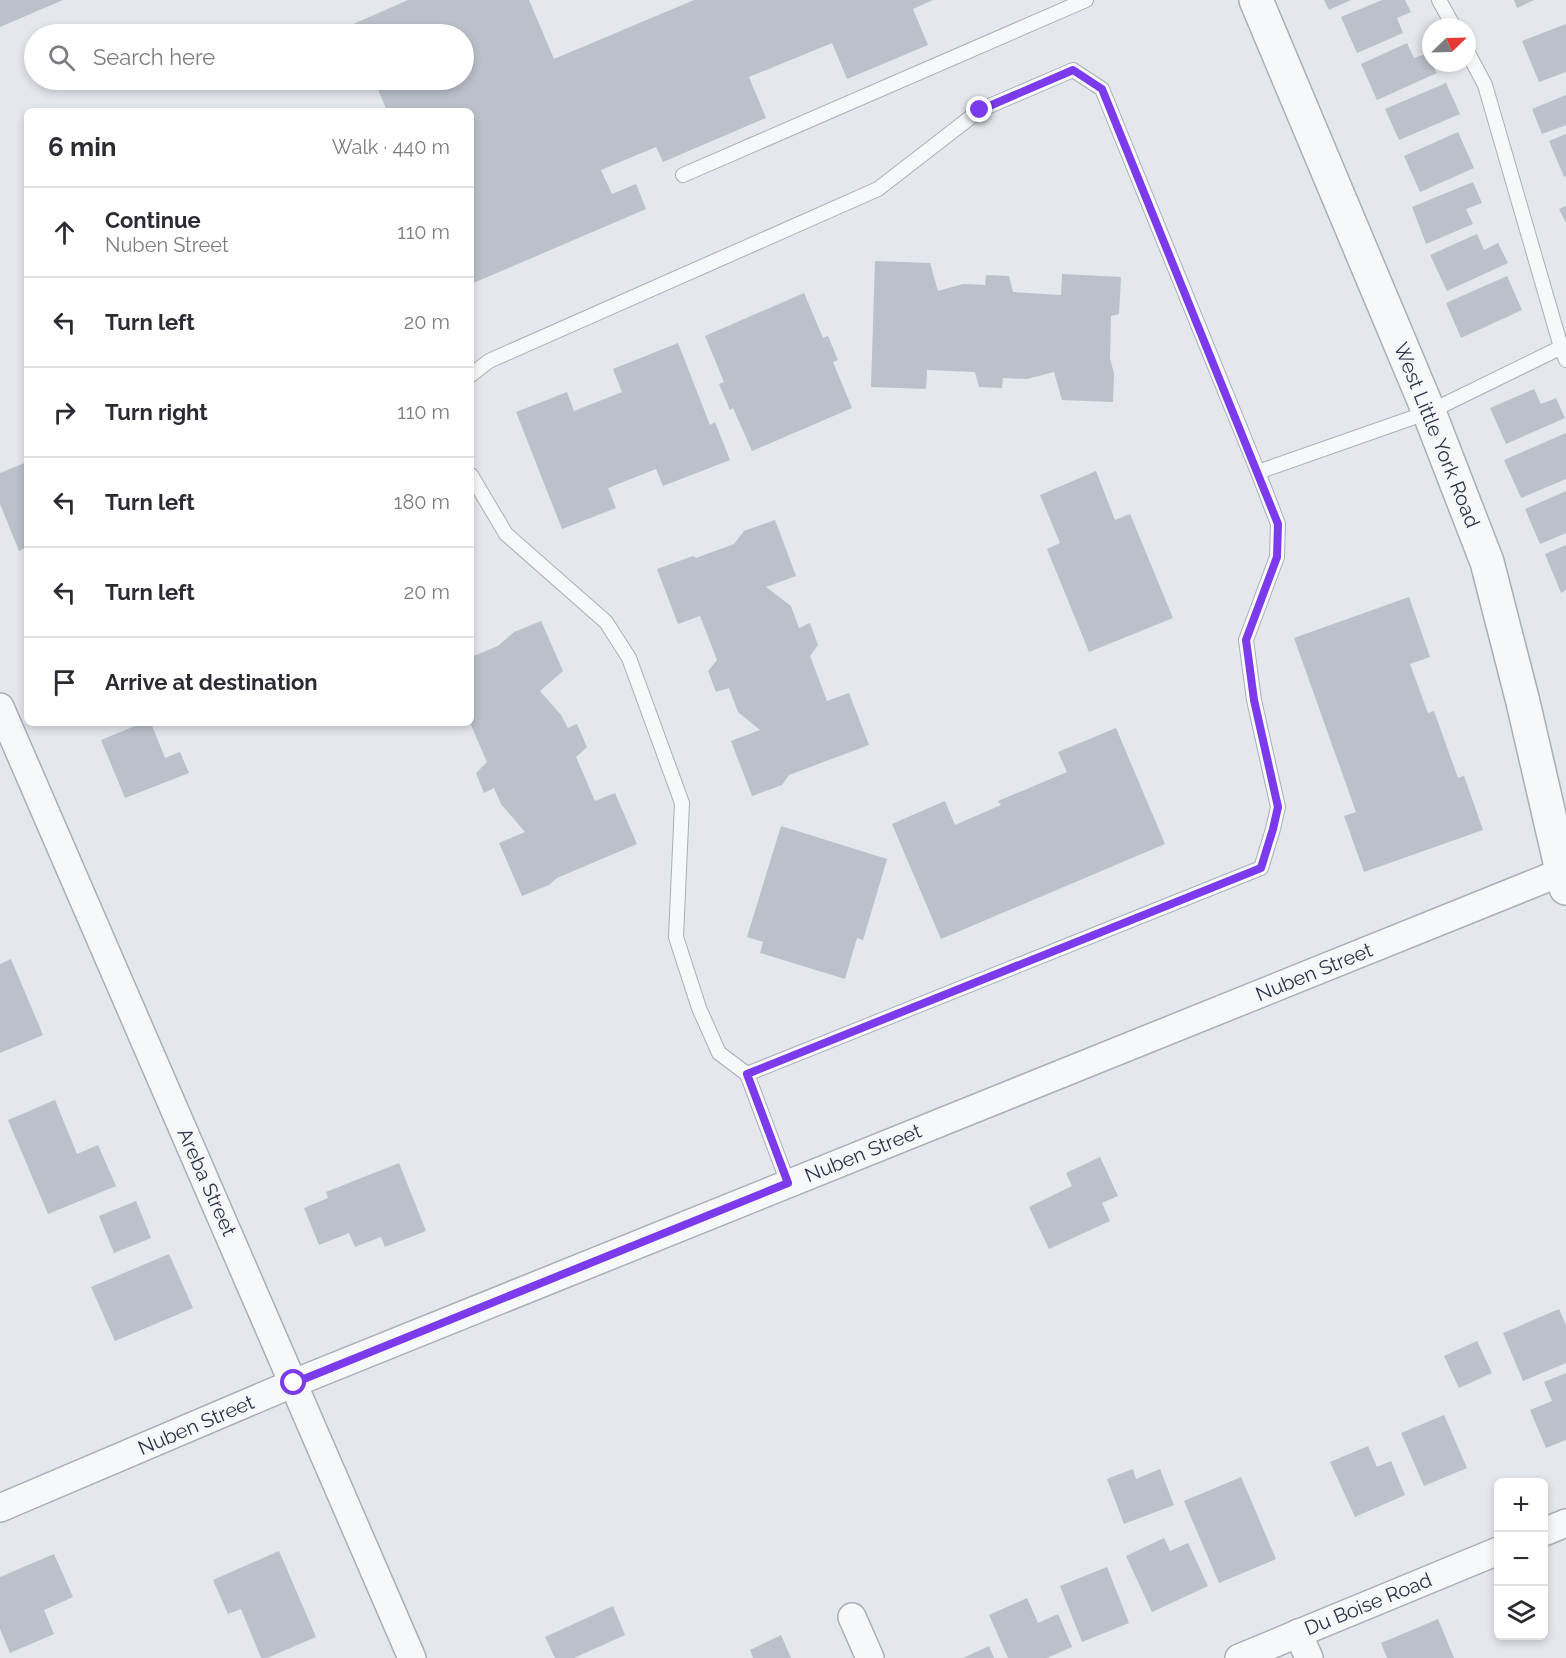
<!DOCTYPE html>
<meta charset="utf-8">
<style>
:root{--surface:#fff;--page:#f7f7f7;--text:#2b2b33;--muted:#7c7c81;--line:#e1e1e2}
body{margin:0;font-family:Raleway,sans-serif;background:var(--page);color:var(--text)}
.controls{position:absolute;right:18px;bottom:18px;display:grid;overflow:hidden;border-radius:9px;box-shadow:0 3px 9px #0003}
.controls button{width:54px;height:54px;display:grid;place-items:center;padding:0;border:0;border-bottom:2px solid var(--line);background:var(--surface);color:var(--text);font:30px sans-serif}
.compass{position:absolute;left:1422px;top:18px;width:54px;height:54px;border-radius:50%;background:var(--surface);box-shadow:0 3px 9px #0003;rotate:67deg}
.stop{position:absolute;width:18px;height:18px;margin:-14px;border:4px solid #7c3aed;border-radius:50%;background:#fff}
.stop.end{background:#7c3aed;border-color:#fff;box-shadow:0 2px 6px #0008}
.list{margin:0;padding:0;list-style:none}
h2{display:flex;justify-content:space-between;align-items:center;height:78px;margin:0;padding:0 24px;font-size:26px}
h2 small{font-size:20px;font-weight:400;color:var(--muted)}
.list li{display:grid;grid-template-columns:39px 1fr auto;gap:18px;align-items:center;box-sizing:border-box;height:90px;padding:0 24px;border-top:2px solid var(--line)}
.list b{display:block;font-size:22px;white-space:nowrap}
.list p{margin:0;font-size:20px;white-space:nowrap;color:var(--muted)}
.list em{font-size:20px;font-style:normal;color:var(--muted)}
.icon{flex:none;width:33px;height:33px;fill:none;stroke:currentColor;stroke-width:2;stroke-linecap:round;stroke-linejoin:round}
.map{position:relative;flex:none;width:1566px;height:1658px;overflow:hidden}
.search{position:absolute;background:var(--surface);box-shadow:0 3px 9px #0003;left:24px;top:24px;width:450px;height:66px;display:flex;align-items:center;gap:15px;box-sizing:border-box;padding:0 21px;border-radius:33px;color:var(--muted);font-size:22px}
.panel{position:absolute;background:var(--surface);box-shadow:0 3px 9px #0003;left:24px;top:108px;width:450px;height:618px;border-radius:9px}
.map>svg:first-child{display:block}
</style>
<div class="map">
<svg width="1566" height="1658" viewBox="0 0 1566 1658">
<rect width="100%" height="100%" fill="#e4e7ec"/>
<g fill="#bbc0ca">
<path d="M0 0H63L0 27Z"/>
<path d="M408 0H529L554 59 694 0H933L913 9 928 45 847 79 832 43 749 77 766 118 663 162 656 147 601 170 612 194 636 184 646 209 471 284V111H387L374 80H464V34H355L351 25Z"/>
<path d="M1324 0H1351L1329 10Z"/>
<path d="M1382 0H1405L1411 12 1397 18 1403 33 1357 53 1341 17Z"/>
<path d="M1514 0H1534L1517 8Z"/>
<path d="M1566 24V72L1539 82 1522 41Z"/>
<path d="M1407 43 1414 58 1428 53 1431 63 1437 73 1377 100 1361 64Z"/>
<path d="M1446 83 1460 114 1399 140 1385 109Z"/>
<path d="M1566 95V125L1542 134 1532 109Z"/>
<path d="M1458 132 1474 168 1420 192 1404 156Z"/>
<path d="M1566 134V176L1564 177 1549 141Z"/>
<path d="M1473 182 1482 203 1466 209 1473 224 1426 244 1412 207Z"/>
<path d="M1566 206V223L1559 209Z"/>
<path d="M1477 234 1484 250 1498 243 1508 263 1447 291 1430 255Z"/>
<path d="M875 261 930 263 938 291 963 284 985 285 986 275 1009 276 1013 292 1061 295 1062 274 1121 277 1119 314 1111 316 1110 358 1114 374 1113 402 1062 400 1054 372 1027 379 1003 378 1002 388 979 387 975 372 927 370 926 389 871 387Z"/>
<path d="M1507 276 1522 310 1461 338 1446 303Z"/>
<path d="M804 293 823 338 828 336 838 360 833 362 852 408 752 451 733 408 730 410 719 384 724 382 705 336Z"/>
<path d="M678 343 710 425 715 422 730 460 663 486 656 469 608 488 616 508 562 529 516 412 567 392 574 411 622 392 613 369Z"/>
<path d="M1534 389 1541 404 1556 398 1565 418 1506 444 1490 408Z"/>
<path d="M1566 433V479L1521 498 1504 460Z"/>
<path d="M27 462V547L19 551 0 504V473Z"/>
<path d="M1096 471 1115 520 1130 514 1173 618 1089 652 1047 549 1060 543 1040 495Z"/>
<path d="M1566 491V533L1540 544 1525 509Z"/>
<path d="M775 520 796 576 766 587 791 606 799 628 810 623 818 645 810 656 827 701 849 693 869 745 789 775 782 785 752 796 731 741 760 730 738 712 729 688 716 692 708 671 717 660 700 616 678 624 657 569 693 556 696 558 734 544 744 531Z"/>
<path d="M1566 545V590L1561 593 1545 554Z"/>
<path d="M1409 597 1430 657 1410 664 1428 713 1434 711 1458 778 1464 776 1483 830 1364 872 1344 816 1356 812 1294 638Z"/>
<path d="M541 621 563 671 540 691 561 715 568 728 577 724 587 747 576 757 595 801 615 793 637 844 557 878 549 885 522 896 499 843 525 832 501 804 494 788 484 793 476 773 487 762 470 723 471 657 498 646 514 632Z"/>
<path d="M142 723H151L165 758 180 752 189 773 125 798 101 740Z"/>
<path d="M1116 728 1165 844 941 939 892 824 945 801 955 825 1001 805 998 801 1067 772 1058 752Z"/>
<path d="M781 826 887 859 863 940 857 938 845 979 760 953 763 942 747 937Z"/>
<path d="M11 959 43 1035 0 1053V964Z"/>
<path d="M55 1100 77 1154 98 1145 116 1186 48 1214 8 1120Z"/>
<path d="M1100 1157 1118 1196 1102 1203 1110 1221 1049 1249 1029 1207 1072 1186 1066 1173Z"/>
<path d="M399 1163 426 1231 385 1247 381 1237 355 1247 349 1233 319 1245 304 1208 328 1198 326 1192Z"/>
<path d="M136 1201 151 1238 114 1253 99 1216Z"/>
<path d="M169 1254 193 1308 115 1341 91 1287Z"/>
<path d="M1559 1309 1566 1325V1363L1523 1381 1503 1333Z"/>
<path d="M1477 1341 1492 1373 1459 1388 1444 1356Z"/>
<path d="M1566 1373V1440L1546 1448 1530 1410 1552 1401 1544 1382Z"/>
<path d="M1444 1415 1467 1468 1424 1486 1401 1433Z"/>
<path d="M1368 1446 1377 1467 1391 1461 1405 1495 1355 1517 1330 1462Z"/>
<path d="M1133 1469 1136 1479 1160 1469 1174 1505 1124 1524 1107 1479Z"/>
<path d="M1241 1477 1276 1559 1219 1583 1184 1501Z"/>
<path d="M1164 1538 1170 1551 1188 1543 1208 1586 1152 1612 1126 1556Z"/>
<path d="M279 1551 316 1637 267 1658H261L241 1609 228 1614 213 1580Z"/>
<path d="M54 1554 73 1597 44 1610 54 1634 10 1653 0 1629V1577Z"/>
<path d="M1107 1567 1129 1623 1082 1642 1060 1586Z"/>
<path d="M1027 1598 1038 1623 1058 1614 1072 1647 1047 1658H1008L989 1615Z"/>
<path d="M613 1606 625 1635 574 1658H555L545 1637Z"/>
<path d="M1438 1619 1454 1658H1387L1381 1643Z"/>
<path d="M781 1635 791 1658H753L750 1650Z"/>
<path d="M989 1646 994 1658H963Z"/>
</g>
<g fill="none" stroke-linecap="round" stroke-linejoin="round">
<g stroke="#a9aeb7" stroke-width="16">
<g id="service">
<path d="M1439 0 1454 27"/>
<path d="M1467 51 1485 85 1561 347 1566 360"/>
<path d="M683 175 1086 0"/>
<path d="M471 375 489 361 878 189 980 110 1073 70 1102 89 1258 472 1429 412 1566 345"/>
<path d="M471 475 506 534 606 622 629 658 682 803 676 937 699 1008 719 1053 747 1074 1261 868 1273 829 1278 807 1254 700 1246 640 1277 557 1278 524 1258 472"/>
<path d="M747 1074 788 1183"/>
</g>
</g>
<g stroke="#a9aeb7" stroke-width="30">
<g id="minor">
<path d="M0 707 412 1658"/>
<path d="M0 1508 294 1383 1562 872"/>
<path d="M1544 1532 1566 1523"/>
<path d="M852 1617 870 1658"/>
<path d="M1298 1633 1309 1658"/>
<path d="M1239 1658 1498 1551"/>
</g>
</g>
<g stroke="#a9aeb7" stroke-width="36">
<path id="tertiary" d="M1256 0 1429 412 1487 562 1523 702 1566 888"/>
</g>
<use href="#service" stroke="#f7f8fa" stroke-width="14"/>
<use href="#minor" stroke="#f7f8fa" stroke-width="27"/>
<use href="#tertiary" stroke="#f7f8fa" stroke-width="33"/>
</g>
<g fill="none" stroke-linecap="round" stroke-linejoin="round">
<path stroke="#7c3aed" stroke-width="8" d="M294 1383 788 1183 747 1074 1261 868 1273 829 1278 807 1254 700 1246 640 1277 557 1278 524 1102 89 1073 70 980 110"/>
</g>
<g text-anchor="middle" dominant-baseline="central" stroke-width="4.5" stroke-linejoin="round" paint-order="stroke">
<g font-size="20" fill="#2b3445" stroke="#f4f6f9">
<text transform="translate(1437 435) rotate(68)">West Little York Road</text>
<text transform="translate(1314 972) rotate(-22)">Nuben Street</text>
<text transform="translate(863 1153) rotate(-22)">Nuben Street</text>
<text transform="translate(207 1182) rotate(66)">Areba Street</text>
<text transform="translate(196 1425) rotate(-23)">Nuben Street</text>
<text transform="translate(1368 1604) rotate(-22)">Du Boise Road</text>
</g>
</g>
</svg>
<div class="controls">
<button>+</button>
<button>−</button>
<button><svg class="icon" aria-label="layers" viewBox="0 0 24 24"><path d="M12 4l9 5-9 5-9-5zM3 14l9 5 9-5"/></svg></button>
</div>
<svg class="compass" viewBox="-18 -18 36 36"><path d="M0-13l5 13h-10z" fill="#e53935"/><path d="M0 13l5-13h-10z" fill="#7c7c81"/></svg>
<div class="stop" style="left:294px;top:1383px"></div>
<div class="stop end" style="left:980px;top:110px"></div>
<div class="search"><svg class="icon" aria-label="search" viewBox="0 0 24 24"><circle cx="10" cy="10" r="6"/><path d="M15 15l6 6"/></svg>Search here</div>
<section class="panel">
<h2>6 min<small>Walk · 440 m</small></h2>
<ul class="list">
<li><svg class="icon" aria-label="ahead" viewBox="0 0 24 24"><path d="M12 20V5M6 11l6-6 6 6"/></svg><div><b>Continue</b><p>Nuben Street</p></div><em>110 m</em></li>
<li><svg class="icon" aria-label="left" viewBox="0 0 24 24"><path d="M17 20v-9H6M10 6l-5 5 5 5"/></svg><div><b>Turn left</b></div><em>20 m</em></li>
<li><svg class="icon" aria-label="right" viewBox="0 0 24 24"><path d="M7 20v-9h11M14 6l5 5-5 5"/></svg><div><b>Turn right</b></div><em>110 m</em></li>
<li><svg class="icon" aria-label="left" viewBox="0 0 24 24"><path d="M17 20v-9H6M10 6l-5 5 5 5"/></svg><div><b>Turn left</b></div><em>180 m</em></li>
<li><svg class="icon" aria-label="left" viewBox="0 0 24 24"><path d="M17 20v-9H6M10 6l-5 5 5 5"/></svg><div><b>Turn left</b></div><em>20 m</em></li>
<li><svg class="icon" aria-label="arrive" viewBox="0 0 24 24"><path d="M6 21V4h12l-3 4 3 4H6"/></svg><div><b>Arrive at destination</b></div></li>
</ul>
</section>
</div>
